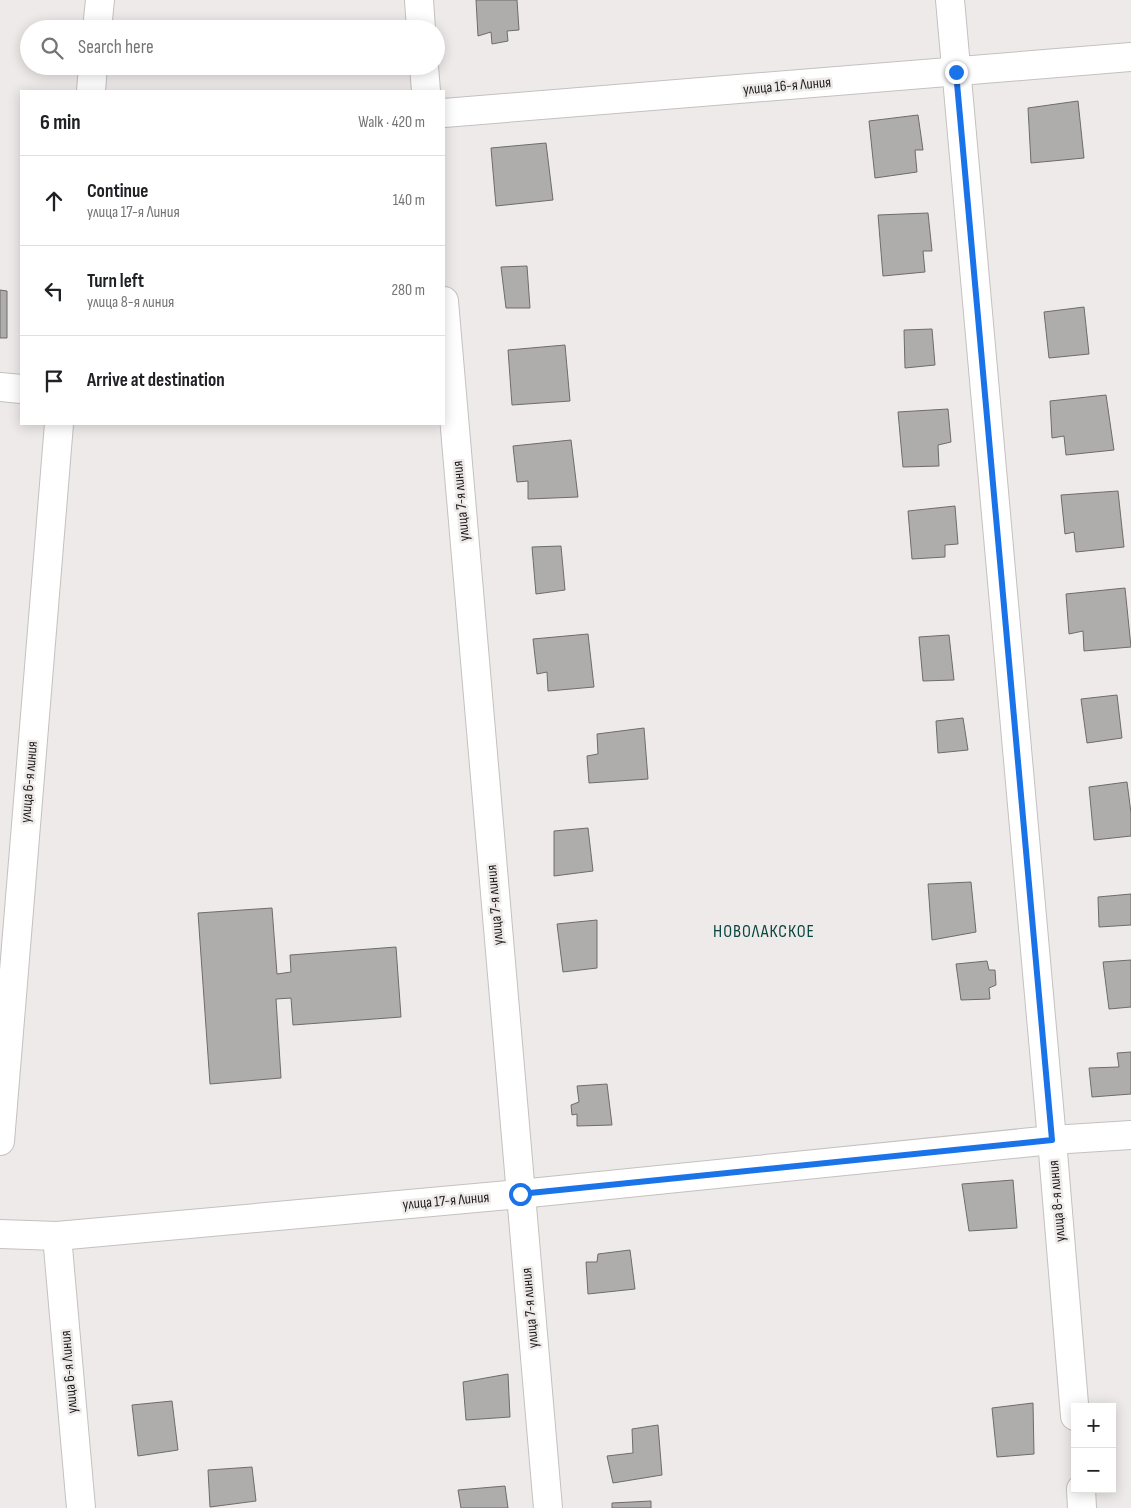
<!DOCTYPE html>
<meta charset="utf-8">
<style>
:root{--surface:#fff;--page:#f2f2f2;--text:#202124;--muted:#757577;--line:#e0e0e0}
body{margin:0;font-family:"Sofia Sans Condensed",sans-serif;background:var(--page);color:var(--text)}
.controls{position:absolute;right:15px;bottom:15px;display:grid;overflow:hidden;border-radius:0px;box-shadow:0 2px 12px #0003}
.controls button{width:45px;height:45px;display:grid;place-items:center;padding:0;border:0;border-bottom:1px solid var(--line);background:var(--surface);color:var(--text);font:25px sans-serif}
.stop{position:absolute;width:15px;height:15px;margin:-11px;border:4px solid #1a73e8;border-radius:50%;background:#fff}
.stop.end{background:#1a73e8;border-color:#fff;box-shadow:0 1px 5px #0008}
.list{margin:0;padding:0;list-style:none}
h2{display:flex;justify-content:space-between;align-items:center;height:65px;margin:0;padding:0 20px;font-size:21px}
h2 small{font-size:16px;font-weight:400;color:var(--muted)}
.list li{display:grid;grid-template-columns:32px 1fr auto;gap:15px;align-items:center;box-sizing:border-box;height:90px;padding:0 20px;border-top:1px solid var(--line)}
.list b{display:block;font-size:19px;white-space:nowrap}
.list p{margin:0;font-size:16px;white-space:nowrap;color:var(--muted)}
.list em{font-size:16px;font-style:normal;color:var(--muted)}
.icon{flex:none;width:28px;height:28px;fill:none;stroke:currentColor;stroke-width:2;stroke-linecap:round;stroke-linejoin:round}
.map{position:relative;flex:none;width:1131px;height:1508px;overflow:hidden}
.search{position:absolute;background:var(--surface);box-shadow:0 2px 12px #0003;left:20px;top:20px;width:425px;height:55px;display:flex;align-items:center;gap:12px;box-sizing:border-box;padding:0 18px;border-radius:28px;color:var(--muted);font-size:19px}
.panel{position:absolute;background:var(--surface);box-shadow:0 2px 12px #0003;left:20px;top:90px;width:425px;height:335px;border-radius:0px}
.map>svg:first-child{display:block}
</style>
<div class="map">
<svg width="1131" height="1508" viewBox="0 0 1131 1508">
<rect width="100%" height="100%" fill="#eeeae9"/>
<g fill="#afadab" stroke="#6e6c6a">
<path d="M476 0H517L519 30 507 31 508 41 492 44 491 32 478 36Z"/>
<path d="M1078 101 1084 158 1031 163 1028 108Z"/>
<path d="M918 115 923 150H915L917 172 875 178 869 121Z"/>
<path d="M546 143 553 200 496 206 491 148Z"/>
<path d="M928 213 932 251H923L925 272 883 276 878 215Z"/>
<path d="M527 266 530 308H506L501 267Z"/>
<path d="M0 290 7 291V338H0Z"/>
<path d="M1084 307 1089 354 1049 358 1044 312Z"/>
<path d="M932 329 935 365 905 368 904 330Z"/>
<path d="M565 345 570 401 512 405 508 350Z"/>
<path d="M1106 395 1114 450 1066 455 1064 436 1052 438 1050 401Z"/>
<path d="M948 409 951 442 938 445 939 466 903 467 898 412Z"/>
<path d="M571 440 578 497 528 499V481L517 482 513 446Z"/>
<path d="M1118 491 1124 547 1076 552 1074 532 1065 534 1061 495Z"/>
<path d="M955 506 958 544 945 545V557L912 559 908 511Z"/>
<path d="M561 546 565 590 536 594 532 547Z"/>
<path d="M1125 588 1131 647 1084 651 1083 631 1069 634 1066 594Z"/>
<path d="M588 634 594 687 548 691 547 672 537 674 533 639Z"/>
<path d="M949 635 954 680 923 681 919 637Z"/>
<path d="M1117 695 1122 738 1087 743 1081 699Z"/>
<path d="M963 718 968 750 938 753 936 721Z"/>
<path d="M644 728 648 779 589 783 587 756 598 754 597 734Z"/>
<path d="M1127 782 1131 813V836L1094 840 1089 787Z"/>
<path d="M588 828 593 871 554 876V831Z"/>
<path d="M971 882 976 932 932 940 928 884Z"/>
<path d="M1131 894V925L1099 927 1098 897Z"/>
<path d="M272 908 277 974 291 972 290 955 396 947 401 1017 293 1025 291 998 276 999 281 1078 210 1084 198 913Z"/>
<path d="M597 920V968L563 972 557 924Z"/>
<path d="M1131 960V1007L1109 1009 1103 962Z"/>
<path d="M987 961 989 970H995L996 985 989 988 990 999 961 1000 956 964Z"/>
<path d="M1131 1052V1094L1092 1097 1089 1068 1119 1067 1117 1053Z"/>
<path d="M607 1084 612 1125 577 1126V1114L572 1115 571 1105 579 1102 577 1086Z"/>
<path d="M1013 1180 1017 1228 969 1231 962 1184Z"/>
<path d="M630 1250 635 1289 588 1294 586 1262H597L598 1254Z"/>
<path d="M508 1374 510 1417 466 1420 463 1382Z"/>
<path d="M172 1401 178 1450 138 1456 132 1405Z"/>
<path d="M1033 1403 1034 1454 997 1457 992 1408Z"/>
<path d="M658 1425 662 1475 613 1483 607 1456 633 1453 632 1429Z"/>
<path d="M252 1467 256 1501 210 1507 208 1470Z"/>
<path d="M505 1486 508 1508H461L458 1490Z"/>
<path d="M651 1501V1508H612V1503Z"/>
</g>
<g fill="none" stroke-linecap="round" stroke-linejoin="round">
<g stroke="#c4c1bf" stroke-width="30">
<g id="minor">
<path d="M419 0 421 29"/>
<path d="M950 0 1052 1140 1075 1416"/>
<path d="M97 29 100 0"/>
<path d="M424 66 426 91"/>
<path d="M91 91 93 66"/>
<path d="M444 113 1131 57"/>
<path d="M444 301 548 1508"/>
<path d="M0 387 21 389"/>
<path d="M0 1141 59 424"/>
<path d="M0 1234 57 1236 520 1194 1052 1140 1131 1135"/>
<path d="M57 1236 81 1508"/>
<path d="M1081 1489 1082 1508"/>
</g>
</g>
<use href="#minor" stroke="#fff" stroke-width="28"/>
</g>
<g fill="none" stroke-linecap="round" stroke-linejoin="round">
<path stroke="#1a73e8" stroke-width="6" d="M520 1194 1052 1140 956 72"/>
</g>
<g text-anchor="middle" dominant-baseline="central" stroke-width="5" stroke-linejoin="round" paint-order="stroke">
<g font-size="15" fill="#1e1c1c" stroke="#eeeae9">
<text transform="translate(787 86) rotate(-5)">улица 16-я Линия</text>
<text transform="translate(461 501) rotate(-95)">улица 7-я линия</text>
<text transform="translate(29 782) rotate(-85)">улица 6-я линия</text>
<text transform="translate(495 905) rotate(-95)">улица 7-я линия</text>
<text transform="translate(446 1201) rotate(-5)">улица 17-я Линия</text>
<text transform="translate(1057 1201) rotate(-95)">улица 8-я линия</text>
<text transform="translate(530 1308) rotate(-95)">улица 7-я линия</text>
<text transform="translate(69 1372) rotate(-95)">улица 6-я Линия</text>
</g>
<g font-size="18" letter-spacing="1" fill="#07463f" stroke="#eeeae9">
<text x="764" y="931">НОВОЛАКСКОЕ</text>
</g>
</g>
</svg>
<div class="controls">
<button>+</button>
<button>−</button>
</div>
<div class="stop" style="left:520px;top:1194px"></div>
<div class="stop end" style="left:956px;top:72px"></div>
<div class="search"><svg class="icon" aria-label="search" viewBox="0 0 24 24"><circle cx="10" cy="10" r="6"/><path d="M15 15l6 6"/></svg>Search here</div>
<section class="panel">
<h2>6 min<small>Walk · 420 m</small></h2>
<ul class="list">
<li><svg class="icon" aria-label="ahead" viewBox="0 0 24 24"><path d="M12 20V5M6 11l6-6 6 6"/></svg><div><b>Continue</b><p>улица 17-я Линия</p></div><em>140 m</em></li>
<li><svg class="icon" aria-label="left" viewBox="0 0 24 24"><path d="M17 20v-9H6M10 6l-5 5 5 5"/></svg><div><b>Turn left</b><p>улица 8-я линия</p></div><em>280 m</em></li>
<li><svg class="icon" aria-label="arrive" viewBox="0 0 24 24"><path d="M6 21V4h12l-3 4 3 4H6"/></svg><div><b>Arrive at destination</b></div></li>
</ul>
</section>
</div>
